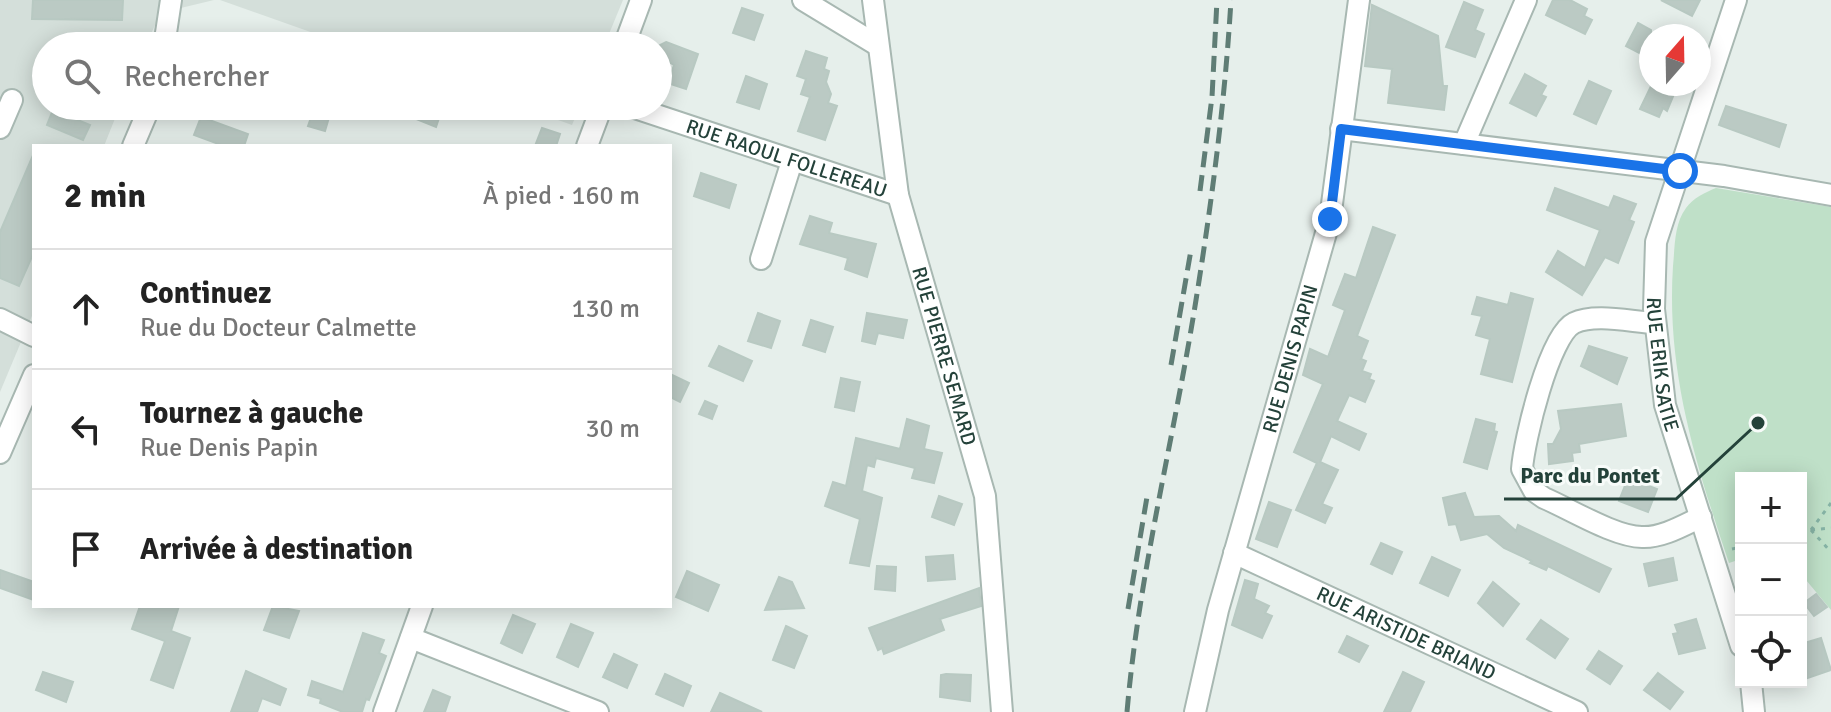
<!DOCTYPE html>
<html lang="fr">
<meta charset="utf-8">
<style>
:root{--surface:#fff;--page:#f2f2f2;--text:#222;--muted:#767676;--line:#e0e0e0}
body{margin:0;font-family:Signika,sans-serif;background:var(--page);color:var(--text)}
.controls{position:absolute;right:24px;bottom:24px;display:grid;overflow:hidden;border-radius:0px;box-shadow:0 4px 20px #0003}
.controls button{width:72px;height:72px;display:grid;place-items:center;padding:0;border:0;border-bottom:2px solid var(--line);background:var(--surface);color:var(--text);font:40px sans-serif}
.compass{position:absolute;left:1639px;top:24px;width:72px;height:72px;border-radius:50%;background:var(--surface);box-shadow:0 4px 20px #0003;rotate:20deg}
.stop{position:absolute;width:24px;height:24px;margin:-18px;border:6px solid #1a73e8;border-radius:50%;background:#fff}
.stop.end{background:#1a73e8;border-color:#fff;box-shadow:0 2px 8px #0008}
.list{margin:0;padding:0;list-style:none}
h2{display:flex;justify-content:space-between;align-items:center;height:104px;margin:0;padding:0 32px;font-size:34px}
h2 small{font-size:26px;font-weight:400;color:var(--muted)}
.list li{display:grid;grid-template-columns:52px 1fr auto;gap:24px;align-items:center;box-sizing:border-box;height:120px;padding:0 32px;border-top:2px solid var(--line)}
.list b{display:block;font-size:30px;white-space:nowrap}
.list p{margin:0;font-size:26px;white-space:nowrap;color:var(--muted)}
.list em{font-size:26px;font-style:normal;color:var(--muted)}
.icon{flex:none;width:44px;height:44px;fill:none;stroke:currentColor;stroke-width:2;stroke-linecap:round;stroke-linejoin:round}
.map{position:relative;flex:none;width:1831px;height:712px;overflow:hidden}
.search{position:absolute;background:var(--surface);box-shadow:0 4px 20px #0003;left:32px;top:32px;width:640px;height:88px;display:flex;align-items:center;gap:20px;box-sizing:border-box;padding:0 28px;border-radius:44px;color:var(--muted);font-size:30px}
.panel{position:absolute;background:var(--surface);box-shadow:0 4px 20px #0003;left:32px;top:144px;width:640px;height:464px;border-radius:0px}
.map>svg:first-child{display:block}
</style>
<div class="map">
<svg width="1831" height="712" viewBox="0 0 1831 712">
<rect width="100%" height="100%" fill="#e6efeb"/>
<g fill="#d4dfda">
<path d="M0 0H214L160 13 146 46H46V106H120L104 146H34V311L0 392Z"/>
<path d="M220 0H623L604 46H350Z"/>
<path d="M519 106H580L572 125Z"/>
</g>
<path fill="#bfe0c8" d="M1716 188 1831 207V610L1801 574V478H1741V559L1729 563C1696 465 1666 371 1673 266 1675 247 1674 224 1686 208 1693 198 1706 192 1716 188Z"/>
<g fill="#bbcac4" stroke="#b8c9c2" stroke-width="2">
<path d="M33 0H123L122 20 32 19Z"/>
<path d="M1553 0H1570L1587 9 1584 16 1592 20 1585 34 1546 15Z"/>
<path d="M1661 0H1700L1692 16Z"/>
<path d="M1464 2 1483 10 1475 30 1484 34 1475 57 1446 47Z"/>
<path d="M1372 5 1438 36 1443 86H1447L1444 110 1388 103 1392 69 1365 66Z"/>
<path d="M742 8 763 15 754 40 733 33Z"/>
<path d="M1638 23 1651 30V59L1626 46Z"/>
<path d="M666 42 698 54 686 89 668 83 674 65 658 56V46Z"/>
<path d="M806 51 827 58 824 69 829 71 826 82 831 94 828 103 837 106 825 140 798 131 810 97 801 94 806 79 797 76Z"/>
<path d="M1525 74 1546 86 1541 95 1546 97 1536 116 1510 103Z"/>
<path d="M746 76 767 84 759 109 737 102Z"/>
<path d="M1589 81 1611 91 1596 124 1574 114Z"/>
<path d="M1652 84 1674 94 1667 111 1663 108 1659 117 1640 109Z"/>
<path d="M384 106H434L442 109 436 127Z"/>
<path d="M1726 106 1786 125 1779 147 1719 125Z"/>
<path d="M314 109 330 114 325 131 308 126Z"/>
<path d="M53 110 90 125 83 140 47 125Z"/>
<path d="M201 117 248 134 244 146H224L194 135Z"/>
<path d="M542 128 560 134 556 146H535Z"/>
<path d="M34 153V252L19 286 0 278V232Z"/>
<path d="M701 173 736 185 729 208 694 196Z"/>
<path d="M1555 188 1609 208 1614 196 1636 204 1629 220 1634 222 1618 263 1605 257 1582 295 1546 272 1558 251 1585 268 1600 230 1547 210Z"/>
<path d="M810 216 832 223 829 233 876 244 867 277 845 269 848 258 800 244Z"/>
<path d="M1373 227 1395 235 1357 336 1368 341 1361 359 1366 361 1362 371 1371 374 1369 379 1374 381 1365 402 1349 395 1337 421 1366 434 1359 450 1331 436 1320 462 1338 470 1322 504 1332 508 1325 523 1296 510 1317 463 1294 452 1323 384 1303 375 1310 349 1328 357 1345 310 1333 305 1345 274 1356 278Z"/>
<path d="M1511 293 1533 299 1512 382 1481 374 1490 339 1476 335 1482 316 1472 314 1477 297 1508 305Z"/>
<path d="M758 313 780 321 771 348 748 341Z"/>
<path d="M867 313 907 320 903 338 878 333 875 344 862 341Z"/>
<path d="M811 320 833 327 825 352 803 345Z"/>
<path d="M719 346 752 361 743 381 709 366Z"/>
<path d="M1589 346 1627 358 1617 384 1581 366Z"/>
<path d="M670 374 689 383 680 402 670 397Z"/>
<path d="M841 378 860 382 854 411 835 407Z"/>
<path d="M705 401 717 406 712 419 699 414Z"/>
<path d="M1621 404 1626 436 1579 444 1580 452 1572 453 1573 461 1549 464 1548 444H1553L1561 429 1558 411Z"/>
<path d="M907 419 929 426 924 449 942 453 934 483 912 478 915 468 876 458 874 467 867 465 862 491 882 498 869 566 850 563 860 519 825 506 833 482 846 486 856 438 900 449Z"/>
<path d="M1476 419 1495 424 1494 431 1497 432 1487 469 1464 462Z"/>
<path d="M1628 478 1657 489 1648 512 1619 501Z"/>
<path d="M1465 493 1474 517 1499 516 1516 531 1518 525 1611 569 1599 592 1548 566 1546 570 1530 563 1532 561 1504 548 1487 534 1461 540 1456 524 1449 525 1443 498Z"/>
<path d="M939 496 962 504 954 525 932 517Z"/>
<path d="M1269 502 1291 510 1277 547 1256 539Z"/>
<path d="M1381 543 1402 552 1392 574 1371 564Z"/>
<path d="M953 555 955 579 928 581 926 557Z"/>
<path d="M1432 557 1460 570 1448 596 1420 583Z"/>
<path d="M1673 558 1677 580 1649 586 1644 564Z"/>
<path d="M877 566 896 567 895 591 875 589Z"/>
<path d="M0 570 34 582V600L0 588Z"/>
<path d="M687 571 719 585 708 611 676 597Z"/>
<path d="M779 577 792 582 804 608 765 610Z"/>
<path d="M1245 580 1258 584 1254 599 1269 606 1265 613 1272 616 1262 638 1232 625Z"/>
<path d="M1493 582 1519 604 1503 626 1478 603Z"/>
<path d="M979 588 981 606 940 619 944 630 884 654 882 648 878 650 869 628Z"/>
<path d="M1816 594 1827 607 1814 616 1804 603Z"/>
<path d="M140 606H179L171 631 190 638 173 688 151 680 165 641 132 629Z"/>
<path d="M273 606 299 611 289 638 264 630Z"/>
<path d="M513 615 535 624 522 653 501 643Z"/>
<path d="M1696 619 1705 648 1679 654 1673 634 1678 633 1675 625Z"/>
<path d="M1541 620 1568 639 1555 658 1527 639Z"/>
<path d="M571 624 593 633 578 667 557 657Z"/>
<path d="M786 626 807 636 794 668 773 660Z"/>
<path d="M363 633 384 640 379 653 386 656 369 700 366 699 362 712H343L320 703 321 699 308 695 312 681 343 692Z"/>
<path d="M1347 636 1368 646 1359 662 1339 652Z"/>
<path d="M1821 638 1831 670 1805 679 1801 644Z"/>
<path d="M1599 651 1622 666 1610 684 1587 669Z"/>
<path d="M614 654 637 665 627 688 603 677Z"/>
<path d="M246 671 286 689 280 705 262 698 257 712H231Z"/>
<path d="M43 672 73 682 66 702 36 690Z"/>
<path d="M1403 672 1424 682 1410 712H1384Z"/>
<path d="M1658 673 1683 692 1670 709 1644 690Z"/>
<path d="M665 674 691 686 683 706 656 694Z"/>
<path d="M946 674 971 675 970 701 940 697 941 675Z"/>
<path d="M433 690 450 697 445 712H424Z"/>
<path d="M720 693 762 712H711Z"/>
</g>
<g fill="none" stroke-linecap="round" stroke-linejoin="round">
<g stroke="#a8b8b2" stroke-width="24">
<g id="street">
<path d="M803 0 877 45"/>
<path id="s1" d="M873 0 898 195 985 496 1002 712"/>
<path id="s2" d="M1736 0 1656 242 1654 309 1665 405 1741 646"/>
<path d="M164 46 171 0"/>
<path d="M624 46 641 0"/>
<path id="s3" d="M629 106 898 195"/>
<path d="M0 128 12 100"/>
<path d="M1341 129 1724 176 1831 195"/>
<path d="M1464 144 1526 0"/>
<path d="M133 146 150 106"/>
<path d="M587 146 602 106"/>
<path d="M761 259 792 161"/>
<path d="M0 319 34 336"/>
<path d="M1655 323C1632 322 1595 313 1574 323 1549 335 1524 441 1522 469L1534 491 1544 498C1570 509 1615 537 1642 537 1662 538 1684 525 1701 517"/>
<path d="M0 453 34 375"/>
<path id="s4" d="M1234 553 1577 712"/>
<path d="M411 638 598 712"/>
<path d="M1751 682 1754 712"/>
<path d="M384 712 422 606"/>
<path id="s5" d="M1195 712 1218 610 1330 219 1359 0"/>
</g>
</g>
<g stroke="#86b3a5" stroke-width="3" stroke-dasharray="4 6" stroke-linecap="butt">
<path d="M1811 530 1831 552"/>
<path d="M1811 530 1831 528"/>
<path d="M1801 532 1811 530 1831 503"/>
<path d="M1732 549 1741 547"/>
</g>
<use href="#street" stroke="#fff" stroke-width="20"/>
<g stroke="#5f7d75" stroke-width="5" stroke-dasharray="16 8" stroke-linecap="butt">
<path d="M1200 191 1212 97 1217 0"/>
<path d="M1171 365 1191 250"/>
<path d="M1128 609 1148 491"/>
<path d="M1127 712C1139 573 1174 438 1196 300 1212 200 1225 101 1231 0"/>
</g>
</g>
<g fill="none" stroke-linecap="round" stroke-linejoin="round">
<path stroke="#1a73e8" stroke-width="10" d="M1330 219 1341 129 1680 171"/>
</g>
<g text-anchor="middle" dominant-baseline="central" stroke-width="6" stroke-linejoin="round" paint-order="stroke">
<g font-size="20" fill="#24423a" stroke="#f7fbf9">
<text stroke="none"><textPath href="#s3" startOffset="166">RUE RAOUL FOLLEREAU</textPath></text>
<text stroke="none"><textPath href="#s1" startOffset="364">RUE PIERRE SEMARD</textPath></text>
<text stroke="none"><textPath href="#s5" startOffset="366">RUE DENIS PAPIN</textPath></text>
<text stroke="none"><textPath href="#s2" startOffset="378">RUE ERIK SATIE</textPath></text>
<text stroke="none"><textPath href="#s4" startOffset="190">RUE ARISTIDE BRIAND</textPath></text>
</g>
</g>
<path fill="none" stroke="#24423a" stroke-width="3" d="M1758 423L1676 499H1504"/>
<circle fill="#24423a" stroke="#f7fbf9" stroke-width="3" cx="1758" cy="423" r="8"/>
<g font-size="22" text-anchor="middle" font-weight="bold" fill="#24423a" stroke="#f7fbf9" stroke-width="6" stroke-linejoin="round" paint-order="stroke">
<text x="1590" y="483">Parc du Pontet</text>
</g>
</svg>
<div class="controls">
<button>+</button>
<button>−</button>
<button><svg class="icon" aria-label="locate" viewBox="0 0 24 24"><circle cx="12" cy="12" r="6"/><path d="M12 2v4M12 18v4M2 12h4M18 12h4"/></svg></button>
</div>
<svg class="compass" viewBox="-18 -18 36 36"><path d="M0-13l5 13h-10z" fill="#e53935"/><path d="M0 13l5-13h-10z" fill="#767676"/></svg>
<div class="stop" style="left:1680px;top:171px"></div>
<div class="stop end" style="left:1330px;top:219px"></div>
<div class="search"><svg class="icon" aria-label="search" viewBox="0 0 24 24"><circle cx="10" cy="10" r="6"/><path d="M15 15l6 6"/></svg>Rechercher</div>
<section class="panel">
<h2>2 min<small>À pied · 160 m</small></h2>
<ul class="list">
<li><svg class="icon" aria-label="ahead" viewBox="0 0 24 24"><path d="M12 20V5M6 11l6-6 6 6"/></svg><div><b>Continuez</b><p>Rue du Docteur Calmette</p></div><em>130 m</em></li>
<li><svg class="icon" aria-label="left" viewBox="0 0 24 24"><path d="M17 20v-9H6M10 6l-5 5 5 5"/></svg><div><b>Tournez à gauche</b><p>Rue Denis Papin</p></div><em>30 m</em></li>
<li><svg class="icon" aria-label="arrive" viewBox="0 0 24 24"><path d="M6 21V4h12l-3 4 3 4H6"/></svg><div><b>Arrivée à destination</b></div></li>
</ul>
</section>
</div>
